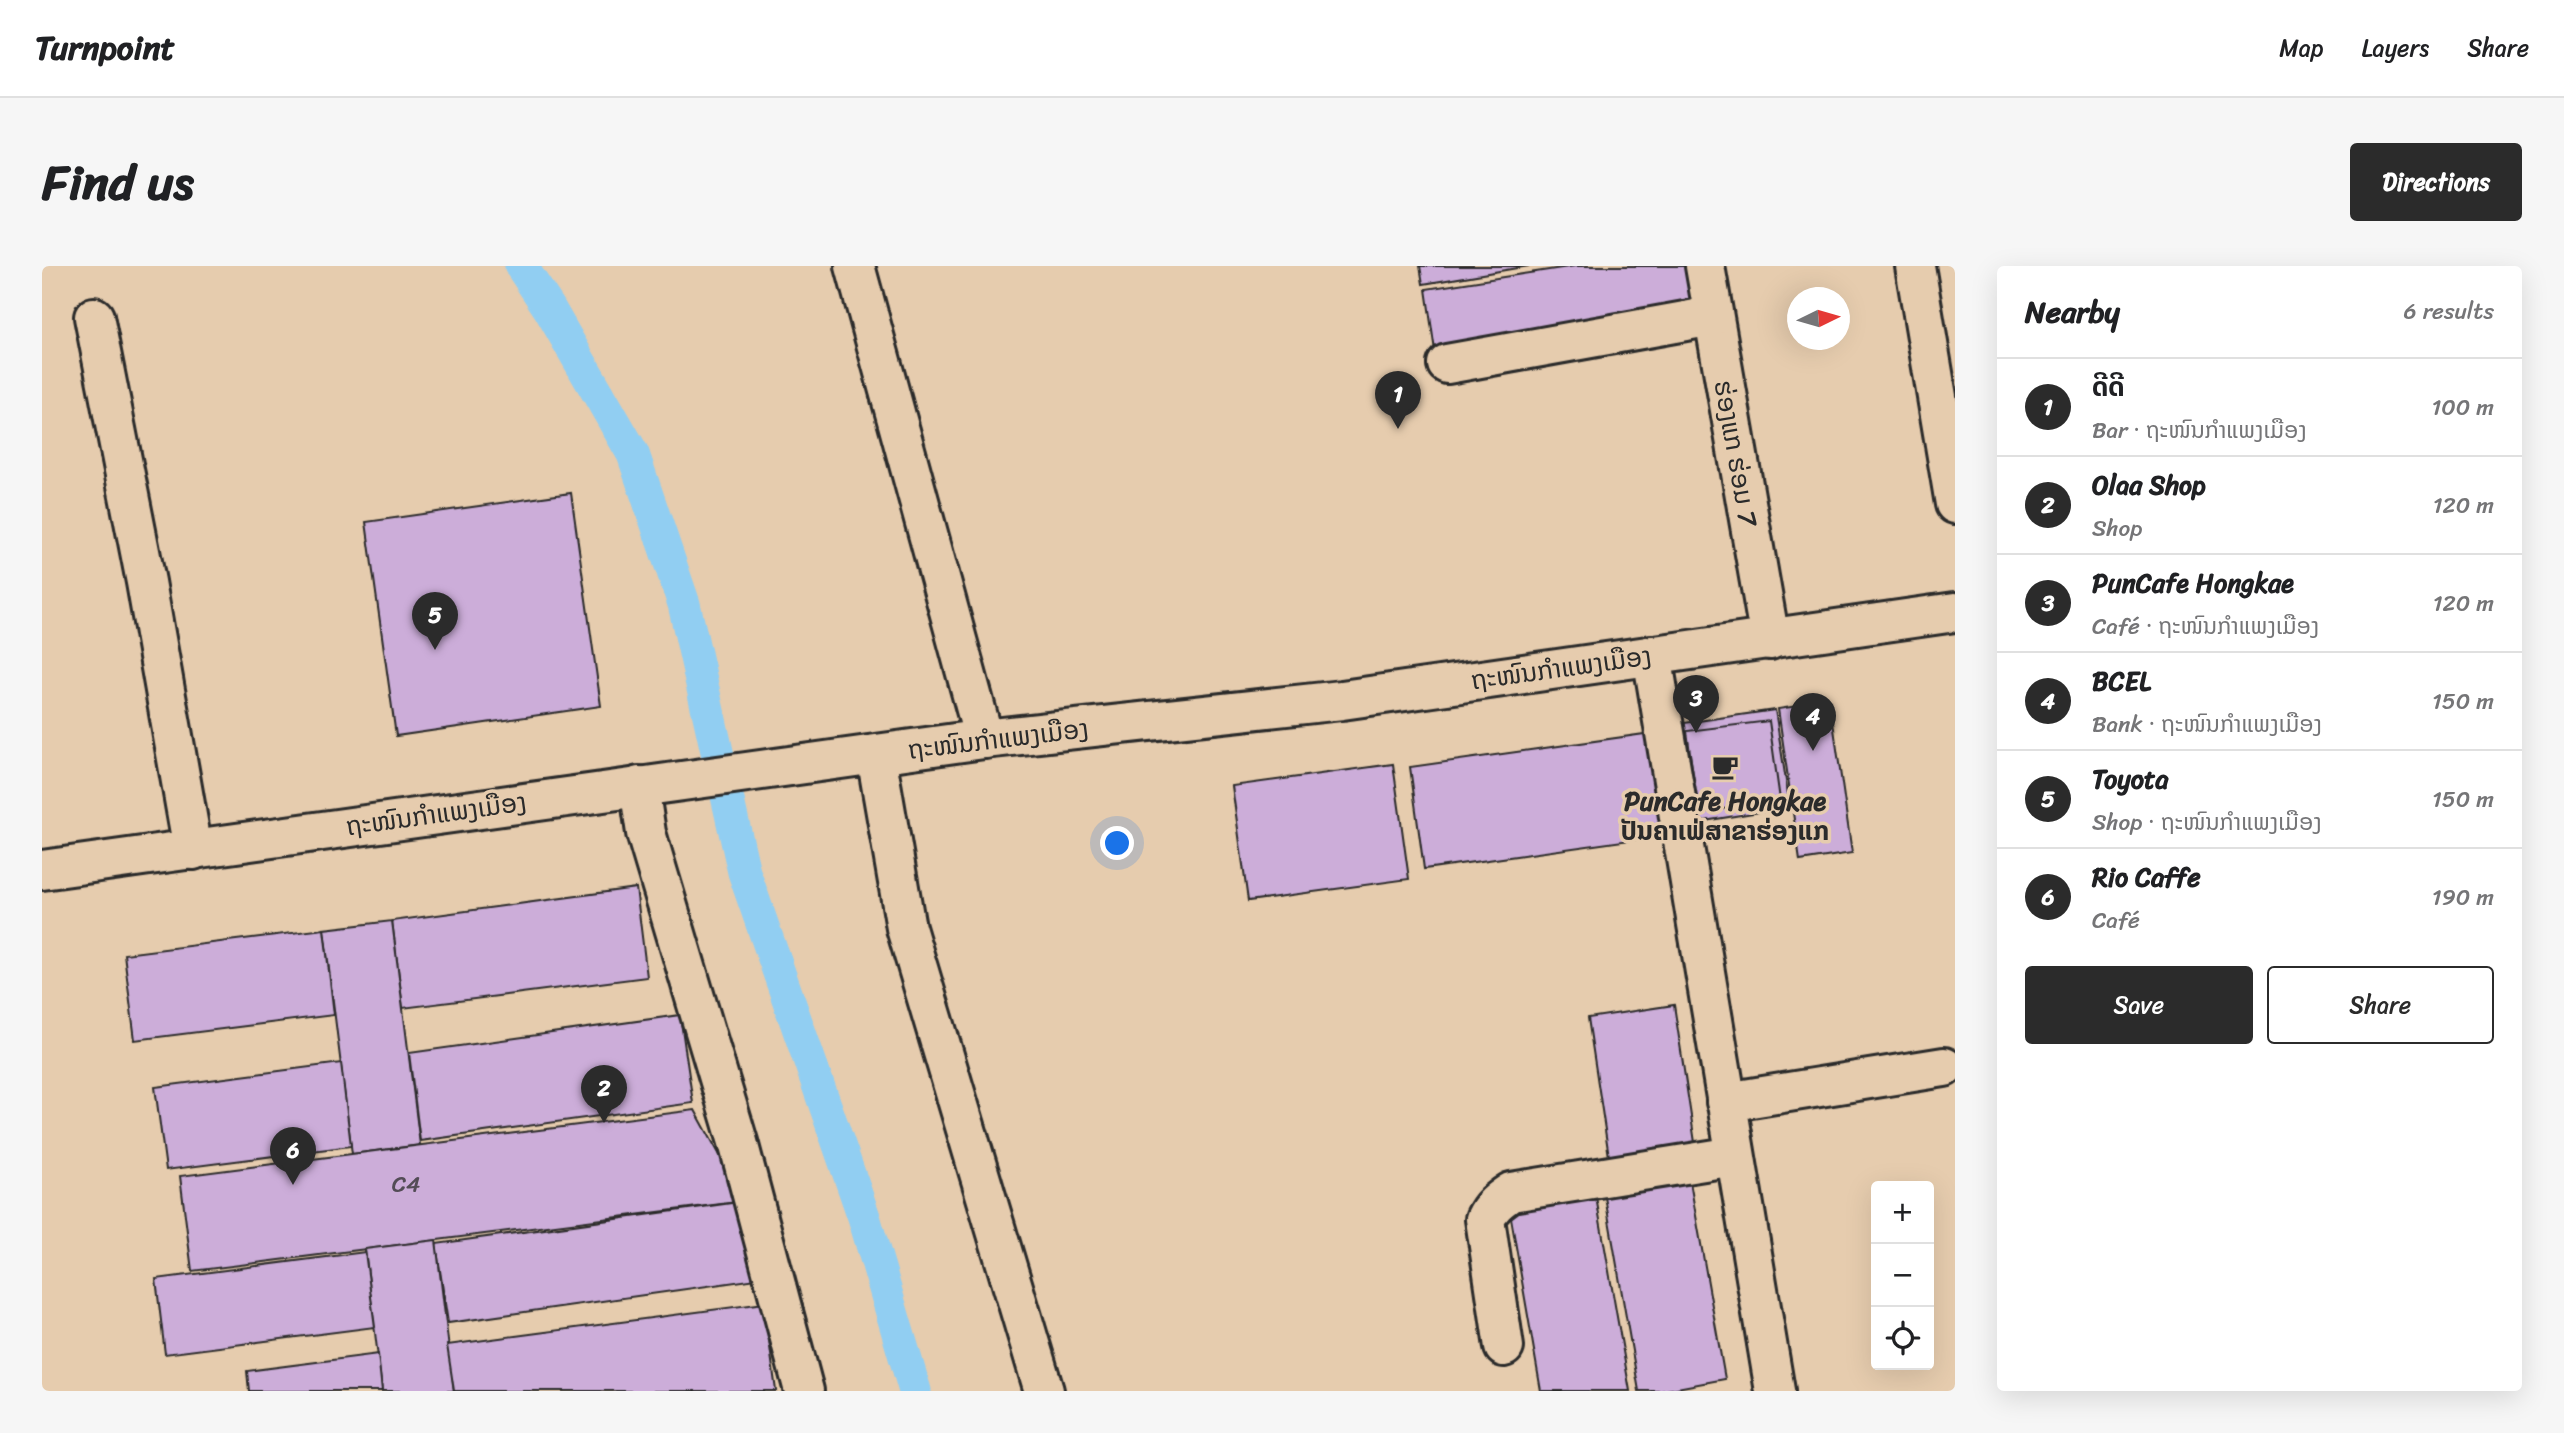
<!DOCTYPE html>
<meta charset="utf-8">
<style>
:root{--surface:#fff;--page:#f6f6f6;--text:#202124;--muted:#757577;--line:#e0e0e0;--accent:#2b2b2b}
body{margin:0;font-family:Sriracha,"Noto Sans Lao",sans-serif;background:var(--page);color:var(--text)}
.controls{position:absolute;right:21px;bottom:21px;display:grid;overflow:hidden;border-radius:7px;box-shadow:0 7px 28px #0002}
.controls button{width:63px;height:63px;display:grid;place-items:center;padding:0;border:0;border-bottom:2px solid var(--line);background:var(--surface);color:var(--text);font:35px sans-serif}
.compass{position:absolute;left:1745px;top:21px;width:63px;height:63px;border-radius:50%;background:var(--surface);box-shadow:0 7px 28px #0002;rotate:85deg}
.you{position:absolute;left:1076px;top:578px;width:24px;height:24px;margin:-18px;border:5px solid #fff;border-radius:50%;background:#1a73e8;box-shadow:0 0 0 10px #1a73e833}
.badge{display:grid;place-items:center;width:46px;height:46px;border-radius:50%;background:var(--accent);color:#fff;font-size:23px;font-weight:700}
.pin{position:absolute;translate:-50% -58px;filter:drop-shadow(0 2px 4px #0008)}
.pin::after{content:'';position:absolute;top:37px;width:24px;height:21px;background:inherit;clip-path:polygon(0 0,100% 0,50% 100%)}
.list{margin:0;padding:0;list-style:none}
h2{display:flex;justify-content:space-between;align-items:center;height:91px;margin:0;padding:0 28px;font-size:30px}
h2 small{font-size:23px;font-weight:400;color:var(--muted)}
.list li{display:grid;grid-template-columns:46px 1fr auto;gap:21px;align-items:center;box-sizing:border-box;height:98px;padding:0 28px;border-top:2px solid var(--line)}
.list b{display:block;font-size:26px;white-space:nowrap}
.list p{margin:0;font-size:23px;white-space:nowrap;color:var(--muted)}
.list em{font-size:23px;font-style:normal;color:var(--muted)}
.actions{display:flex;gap:14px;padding:21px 28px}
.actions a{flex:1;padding:16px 0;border:2px solid var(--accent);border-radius:7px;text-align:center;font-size:24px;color:var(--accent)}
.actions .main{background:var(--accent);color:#fff}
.icon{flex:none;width:38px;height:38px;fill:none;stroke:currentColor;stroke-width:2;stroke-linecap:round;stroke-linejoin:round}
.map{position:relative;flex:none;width:1913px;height:1125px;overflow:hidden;border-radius:7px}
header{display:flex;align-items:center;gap:42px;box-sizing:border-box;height:98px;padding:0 35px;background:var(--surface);border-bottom:2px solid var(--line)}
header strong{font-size:33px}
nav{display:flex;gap:38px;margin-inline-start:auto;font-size:24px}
.intro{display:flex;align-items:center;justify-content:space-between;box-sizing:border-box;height:168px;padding:0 42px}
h1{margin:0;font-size:49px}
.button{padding:18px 32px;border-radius:7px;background:var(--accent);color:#fff;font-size:24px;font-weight:700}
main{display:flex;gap:42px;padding:0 42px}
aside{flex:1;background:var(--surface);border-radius:7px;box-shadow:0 7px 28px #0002}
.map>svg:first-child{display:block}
</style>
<header>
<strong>Turnpoint</strong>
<nav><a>Map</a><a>Layers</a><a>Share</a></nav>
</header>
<div class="intro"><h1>Find us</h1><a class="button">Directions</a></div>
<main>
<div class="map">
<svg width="1913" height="1125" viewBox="0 0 1913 1125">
<rect width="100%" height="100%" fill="#e6ccae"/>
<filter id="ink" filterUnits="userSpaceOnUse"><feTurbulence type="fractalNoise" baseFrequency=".0143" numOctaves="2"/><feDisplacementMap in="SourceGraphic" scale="14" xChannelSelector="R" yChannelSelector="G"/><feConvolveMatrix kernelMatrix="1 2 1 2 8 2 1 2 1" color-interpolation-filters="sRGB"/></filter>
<g filter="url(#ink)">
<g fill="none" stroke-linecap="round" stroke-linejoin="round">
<path stroke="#91cef2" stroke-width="33" d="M479 0 507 42 591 188 642 338 702 606 822 951 873 1125"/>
</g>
<g fill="#ccadd9" stroke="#2b2b2b" stroke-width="2">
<path d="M1378 0H1487L1381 18Z"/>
<path d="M1533 0H1653L1659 44 1393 85 1384 23Z"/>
<path d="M529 227 559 440 354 470 324 256Z"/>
<path d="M1788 435 1810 587 1758 595 1736 443Z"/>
<path d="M1733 444 1748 541 1650 557 1635 458Z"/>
<path d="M1727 455 1738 534 1656 547 1645 465Z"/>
<path d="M1617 466 1631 568 1382 603 1368 501Z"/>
<path d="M1351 498 1367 613 1206 635 1190 520Z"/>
<path d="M594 622 605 711 361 742 350 655Z"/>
<path d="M350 655 378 879 310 888 282 663Z"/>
<path d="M282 663 292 749 93 774 82 688Z"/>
<path d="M1632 739 1654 883 1568 897 1546 752Z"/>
<path d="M638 749 651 837 378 875 367 787Z"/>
<path d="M299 797 309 880 124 904 113 821Z"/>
<path d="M653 844 703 935 150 1005 138 910Z"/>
<path d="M1648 916 1683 1113 1619 1125H1597L1563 931Z"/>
<path d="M1554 931 1588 1125H1499L1468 946Z"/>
<path d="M704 935 715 1013 406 1057 394 978Z"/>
<path d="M394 974 412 1125H340L323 983Z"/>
<path d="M323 986 333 1061 123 1088 114 1013Z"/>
<path d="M722 1037 734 1125H412L405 1079Z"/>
<path d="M336 1088 340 1125H207L205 1105Z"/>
</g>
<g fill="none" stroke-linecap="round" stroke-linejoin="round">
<g stroke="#2b2b2b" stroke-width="44">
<g id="minor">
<path d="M813 0 942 473"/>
<path d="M1663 0 1728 374"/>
<path d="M1873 0 1913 238"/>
<path d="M52 51 104 316 151 584"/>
<path d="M1405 98 1671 50"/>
<path d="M1610 389 1733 1125"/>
<path d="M834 489 864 662 1002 1125"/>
<path d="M597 520 604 567 696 876 762 1125"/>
<path d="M1684 836 1902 801"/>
<path d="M1462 1081 1443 953C1449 940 1457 934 1469 926L1693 890"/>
</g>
</g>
<g stroke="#2b2b2b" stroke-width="44">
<path id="major" d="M0 604 942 473 1300 434 1913 346"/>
</g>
<use href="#minor" stroke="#e6ccae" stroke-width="38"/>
<use href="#major" stroke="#e6ccae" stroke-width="38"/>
</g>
</g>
<defs>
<g id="cafe-bare" transform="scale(2.1)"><path d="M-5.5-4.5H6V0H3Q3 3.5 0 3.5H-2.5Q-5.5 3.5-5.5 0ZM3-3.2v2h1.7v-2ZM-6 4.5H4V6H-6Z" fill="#2b2b2b" stroke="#e6ccae" stroke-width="2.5" paint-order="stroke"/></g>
</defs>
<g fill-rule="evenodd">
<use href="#cafe-bare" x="1683" y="501"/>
</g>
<g text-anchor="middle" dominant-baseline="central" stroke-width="7" stroke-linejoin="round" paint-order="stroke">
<g font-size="23" fill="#534c56">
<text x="364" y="918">C4</text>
</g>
<g font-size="26" fill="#2b2b2b" stroke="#e6ccae">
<text transform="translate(1694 187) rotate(80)">ຮ່ອງແກ ຮ່ອມ 7</text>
<text transform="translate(1519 402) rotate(-8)">ຖະໜົນກຳແພງເມືອງ</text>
<text transform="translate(956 473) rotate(-7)">ຖະໜົນກຳແພງເມືອງ</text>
<text transform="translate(394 548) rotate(-8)">ຖະໜົນກຳແພງເມືອງ</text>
</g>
<g font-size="26" font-weight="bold" fill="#2b2b2b" stroke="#e6ccae">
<text x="1683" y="535">PunCafe Hongkae<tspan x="1683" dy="30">ປັນຄາເຟ່ສາຂາຮ່ອງແກ</tspan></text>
</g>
</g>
</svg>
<div class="controls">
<button>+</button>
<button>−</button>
<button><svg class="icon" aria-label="locate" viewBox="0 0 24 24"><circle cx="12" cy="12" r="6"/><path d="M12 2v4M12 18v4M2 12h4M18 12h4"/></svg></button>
</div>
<svg class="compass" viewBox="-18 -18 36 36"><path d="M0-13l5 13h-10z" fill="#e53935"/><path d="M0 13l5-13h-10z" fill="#757577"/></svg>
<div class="you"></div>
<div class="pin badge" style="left:1356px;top:163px">1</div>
<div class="pin badge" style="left:562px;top:857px">2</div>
<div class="pin badge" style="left:1654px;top:467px">3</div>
<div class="pin badge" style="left:1771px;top:485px">4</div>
<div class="pin badge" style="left:393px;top:384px">5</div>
<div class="pin badge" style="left:251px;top:919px">6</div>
</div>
<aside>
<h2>Nearby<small>6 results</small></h2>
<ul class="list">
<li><span class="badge">1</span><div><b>ດີດີ</b><p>Bar · ຖະໜົນກຳແພງເມືອງ</p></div><em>100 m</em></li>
<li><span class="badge">2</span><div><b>Olaa Shop</b><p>Shop</p></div><em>120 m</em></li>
<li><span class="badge">3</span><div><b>PunCafe Hongkae</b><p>Café · ຖະໜົນກຳແພງເມືອງ</p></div><em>120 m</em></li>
<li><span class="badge">4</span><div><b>BCEL</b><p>Bank · ຖະໜົນກຳແພງເມືອງ</p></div><em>150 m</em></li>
<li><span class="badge">5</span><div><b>Toyota</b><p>Shop · ຖະໜົນກຳແພງເມືອງ</p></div><em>150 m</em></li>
<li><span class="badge">6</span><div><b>Rio Caffe</b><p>Café</p></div><em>190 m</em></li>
</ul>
<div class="actions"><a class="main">Save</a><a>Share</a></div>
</aside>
</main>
